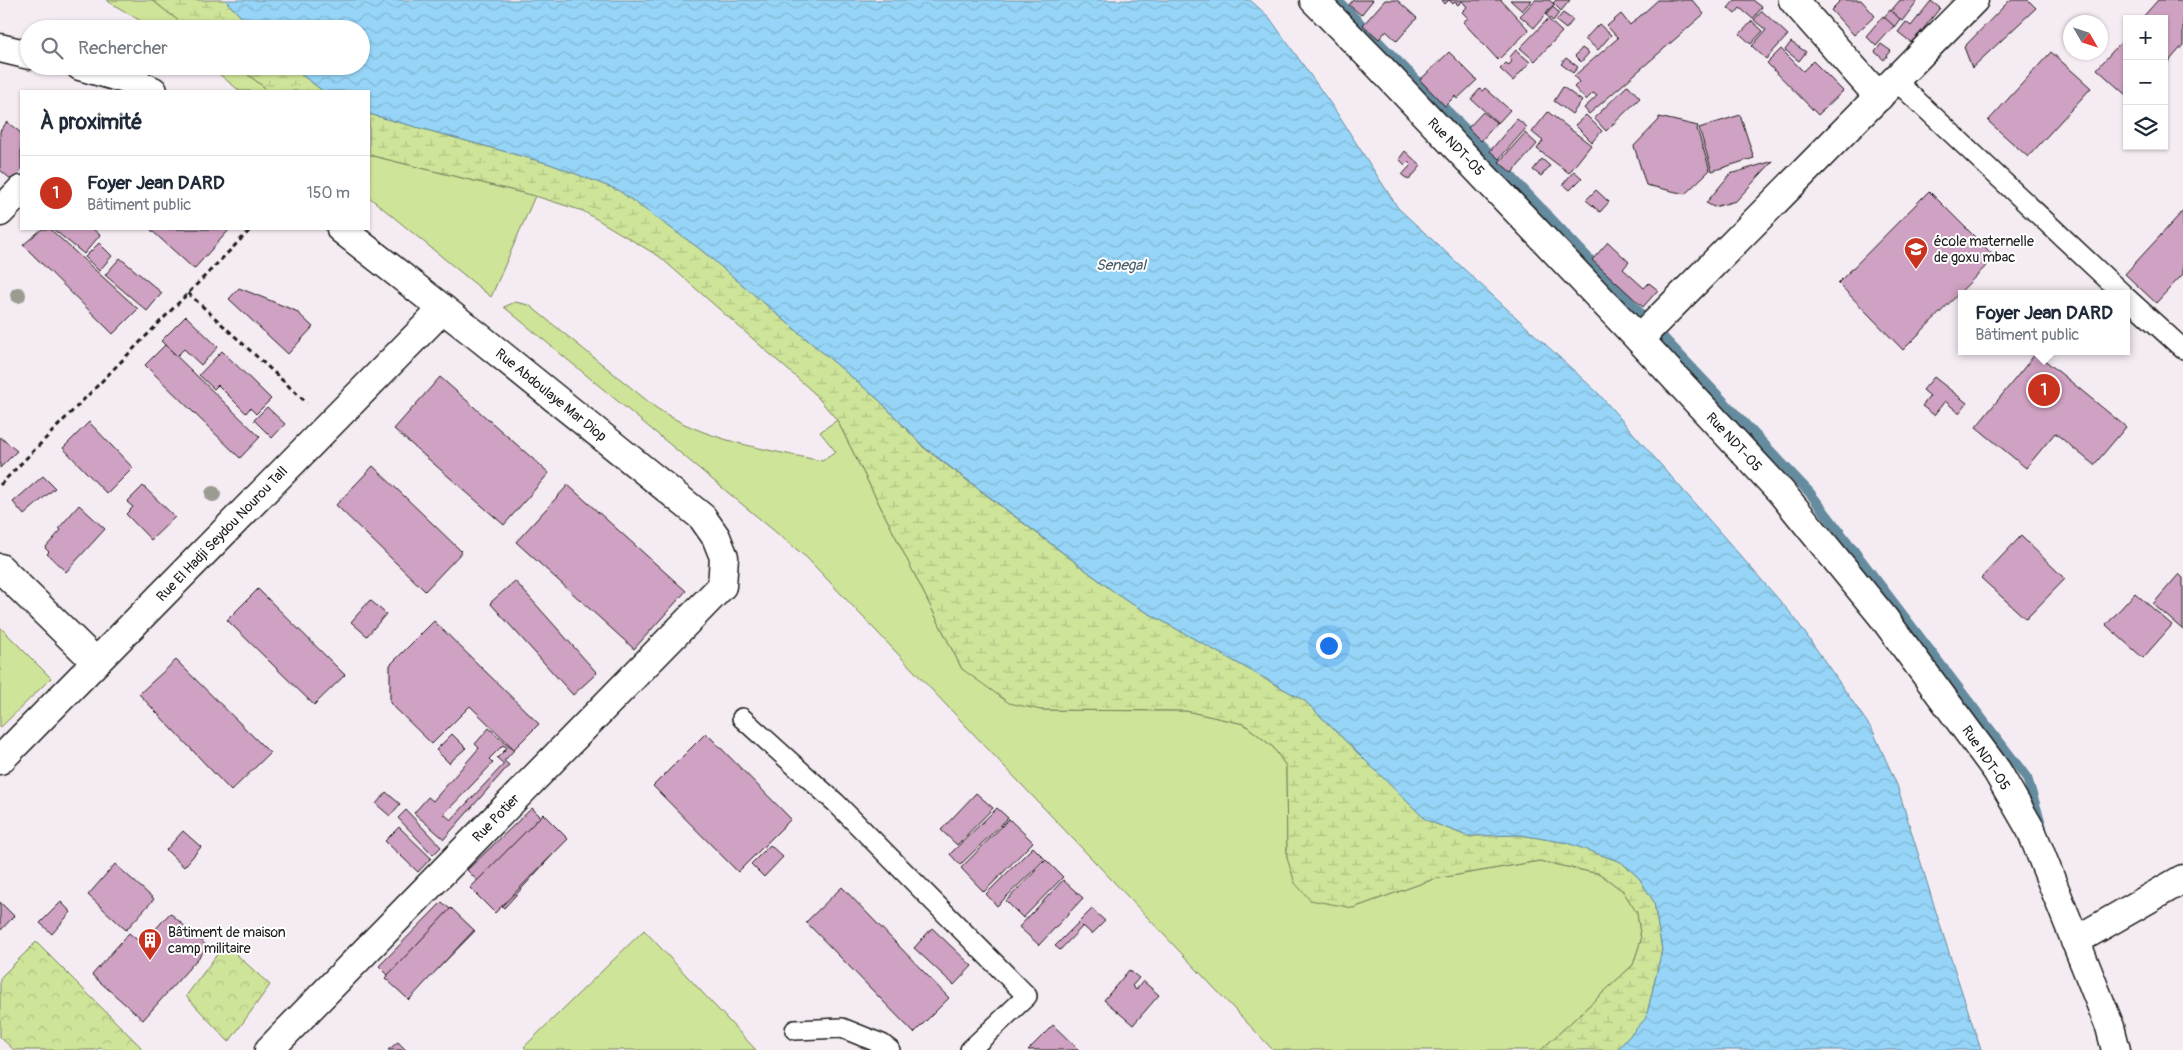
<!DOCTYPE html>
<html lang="fr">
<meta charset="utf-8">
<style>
:root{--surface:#fff;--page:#f6f6f7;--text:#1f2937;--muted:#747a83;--line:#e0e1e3;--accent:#c8321e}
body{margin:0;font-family:Pangolin,sans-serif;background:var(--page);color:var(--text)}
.controls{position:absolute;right:15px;top:15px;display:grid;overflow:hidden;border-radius:0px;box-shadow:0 1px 4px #0004}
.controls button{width:45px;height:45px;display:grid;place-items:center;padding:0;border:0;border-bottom:1px solid var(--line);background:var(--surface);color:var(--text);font:25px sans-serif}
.compass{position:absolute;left:2063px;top:15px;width:45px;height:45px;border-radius:50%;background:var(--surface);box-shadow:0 1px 4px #0004;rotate:129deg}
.you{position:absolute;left:1328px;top:645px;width:18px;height:18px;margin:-12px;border:4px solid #fff;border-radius:50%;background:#1a73e8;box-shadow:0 0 0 8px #1a73e833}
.badge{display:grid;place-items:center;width:32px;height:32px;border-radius:50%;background:var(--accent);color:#fff;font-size:16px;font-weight:700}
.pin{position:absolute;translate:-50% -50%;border:2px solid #fff;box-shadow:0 1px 5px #0006}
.popup{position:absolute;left:1958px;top:290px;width:172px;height:65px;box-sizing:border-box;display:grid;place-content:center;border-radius:0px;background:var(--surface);filter:drop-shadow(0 1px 4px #0005);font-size:16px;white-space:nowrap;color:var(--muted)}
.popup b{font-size:19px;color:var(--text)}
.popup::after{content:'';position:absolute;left:50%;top:100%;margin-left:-10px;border:10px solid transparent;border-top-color:var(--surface)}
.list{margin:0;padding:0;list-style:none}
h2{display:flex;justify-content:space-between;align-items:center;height:65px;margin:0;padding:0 20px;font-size:21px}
h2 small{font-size:16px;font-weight:400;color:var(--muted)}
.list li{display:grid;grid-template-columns:32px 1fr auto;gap:15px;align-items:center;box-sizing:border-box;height:75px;padding:0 20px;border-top:1px solid var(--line)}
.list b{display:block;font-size:19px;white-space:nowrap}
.list p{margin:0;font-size:16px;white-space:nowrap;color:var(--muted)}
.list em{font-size:16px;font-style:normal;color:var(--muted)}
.icon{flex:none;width:28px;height:28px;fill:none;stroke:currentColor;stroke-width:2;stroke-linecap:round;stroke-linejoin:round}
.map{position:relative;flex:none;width:2183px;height:1050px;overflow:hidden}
.search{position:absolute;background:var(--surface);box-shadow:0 1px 4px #0004;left:20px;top:20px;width:350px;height:55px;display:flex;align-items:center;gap:12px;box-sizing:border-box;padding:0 18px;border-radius:28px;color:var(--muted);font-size:19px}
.panel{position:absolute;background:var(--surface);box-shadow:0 1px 4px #0004;left:20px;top:90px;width:350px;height:140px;border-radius:0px}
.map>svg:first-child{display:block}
</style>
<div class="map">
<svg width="2183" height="1050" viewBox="0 0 2183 1050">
<defs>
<pattern id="forest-crowns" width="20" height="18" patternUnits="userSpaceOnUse" patternTransform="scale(1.25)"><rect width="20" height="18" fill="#cee499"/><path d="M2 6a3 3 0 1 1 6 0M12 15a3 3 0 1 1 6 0" fill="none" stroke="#b0c383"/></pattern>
<pattern id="wetland-marsh" width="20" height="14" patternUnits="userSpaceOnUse" patternTransform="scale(1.25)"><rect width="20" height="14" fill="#cee499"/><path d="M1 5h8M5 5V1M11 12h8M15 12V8" fill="none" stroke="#b0c383"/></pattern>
<pattern id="water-waves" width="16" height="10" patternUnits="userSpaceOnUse" patternTransform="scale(1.25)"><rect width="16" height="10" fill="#96d5f7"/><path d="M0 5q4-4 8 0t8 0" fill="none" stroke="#81b6d3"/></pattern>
</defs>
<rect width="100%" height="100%" fill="#f5ecf3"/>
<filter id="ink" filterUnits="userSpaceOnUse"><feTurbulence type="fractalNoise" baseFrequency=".02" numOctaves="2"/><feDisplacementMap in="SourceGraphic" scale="10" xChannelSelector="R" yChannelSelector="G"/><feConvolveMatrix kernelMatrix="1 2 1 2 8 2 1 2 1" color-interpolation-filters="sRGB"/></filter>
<g filter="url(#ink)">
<g fill="#cee499" stroke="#75805a">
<path d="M106 0H152L189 29H154Z"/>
<path d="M209 66H237L269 91H240Z"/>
<path d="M369 155 535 196 491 297 369 197Z"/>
<path d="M515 302 529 305 655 407C704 441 765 449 822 461L836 452 820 432 837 420 962 669 1041 710 1186 711 1244 724 1273 747 1286 766 1287 858 1353 908 1434 879 1539 861 1600 874 1623 891 1637 913 1641 940 1633 965 1541 1050H1273L807 558 504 307Z"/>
<path d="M0 627 51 678 0 728Z"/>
<path d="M644 930 756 1050H527L524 1047Z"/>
</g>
<g fill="url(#forest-crowns)" stroke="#75805a">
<path d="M36 942 141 1047 139 1050H107L100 1048 96 1050H14L0 1037V978Z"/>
<path d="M225 944 270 985 229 1042 186 996Z"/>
</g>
<g fill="url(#wetland-marsh)" stroke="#75805a">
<path d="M152 0H225L253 29H189Z"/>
<path d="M237 66H290L323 91H269Z"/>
<path d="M369 114 550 164 618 190 700 249 880 401 924 448 1125 600 1305 701 1426 820 1467 836 1521 835 1568 843 1621 862 1639 878 1654 902 1662 950 1646 1018 1617 1050H1541L1633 965 1641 940 1637 913 1623 891 1600 874 1539 861 1434 879 1353 908 1310 900 1295 883 1287 858 1286 766 1273 747 1244 724 1186 711 1041 710 1009 703 962 669 837 420 813 392 660 257 583 211 535 196 369 155Z"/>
</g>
<path fill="url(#water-waves)" stroke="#658b9f" d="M225 0H1250L1269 17 1333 107 1398 208 1598 393 1794 617 1873 731 1897 785 1941 928 1981 1050H1617L1646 1018 1662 950 1654 902 1639 878 1621 862 1567 843 1521 835 1467 836 1426 820 1305 701 1125 600 924 447 880 401 700 249 618 190 550 164 369 114V91H323L290 66H361V29H253Z"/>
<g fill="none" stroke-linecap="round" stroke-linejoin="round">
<path stroke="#658b9f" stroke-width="10" d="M1337 0 1490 154 1810 493 2027 778 2042 827"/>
</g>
<g fill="#cfa1c2" stroke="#1c1c1c" fill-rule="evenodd">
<path d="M1353 0H1373L1361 15 1349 5Z"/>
<path d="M1385 0H1397L1417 18 1397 41 1386 31 1379 39 1363 25Z"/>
<path d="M1442 0H1501L1529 30 1498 60 1463 22 1468 18 1462 12 1467 7 1462 1 1458 5 1455 2 1453 4 1449 0 1445 4Z"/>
<path d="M1510 0H1532L1522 11Z"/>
<path d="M1535 0H1549L1554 4 1534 28 1520 16Z"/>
<path d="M1556 0H1570L1561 11 1553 3Z"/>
<path d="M1658 0H1692L1704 14 1589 114 1584 108 1597 96 1593 93 1586 100 1574 87 1579 82 1574 76 1618 38 1607 26 1621 14 1630 25Z"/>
<path d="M1735 0H1753L1762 7 1753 19 1740 8 1735 14 1728 8Z"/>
<path d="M1841 0H1861L1875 16 1854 35 1831 10Z"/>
<path d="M1900 0H1918L1902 21 1890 12Z"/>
<path d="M2010 0H2028L2036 8 1972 68 1964 47Z"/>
<path d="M2158 0H2183V45L2164 67V19H2141Z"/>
<path d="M1931 1 1940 8 1912 43 1898 32 1906 22 1911 26Z"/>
<path d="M1553 7 1559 13 1553 21 1546 15Z"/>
<path d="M1890 10 1900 19 1894 27 1889 23 1881 32 1875 28Z"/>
<path d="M1762 11 1788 35 1766 59 1752 46 1766 30 1754 20Z"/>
<path d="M1563 13 1573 20 1566 29 1556 21Z"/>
<path d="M1883 16 1894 26 1876 46 1866 36Z"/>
<path d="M1548 19 1562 32 1535 61 1520 48Z"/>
<path d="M1752 21 1763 31 1751 44 1740 34Z"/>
<path d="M1599 24 1611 35 1598 50 1585 39Z"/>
<path d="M2127 35V96L2097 69Z"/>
<path d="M1791 42 1806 52 1799 61 1785 50Z"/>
<path d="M1881 44 1891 51 1884 60 1875 52Z"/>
<path d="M1582 48 1589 53 1581 62 1575 56Z"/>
<path d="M1781 49 1803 71 1813 61 1843 91 1818 115 1767 63Z"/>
<path d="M1516 50 1530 62 1513 81 1500 69 1506 63 1509 65 1512 61 1509 58Z"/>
<path d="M1449 52 1477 80 1457 99 1455 96 1445 106 1420 80Z"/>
<path d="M2051 52 2091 88 2028 157 1988 121Z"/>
<path d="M1566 58 1578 67 1573 73 1561 64Z"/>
<path d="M1628 85 1640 98 1606 131 1594 118Z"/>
<path d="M1563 87 1582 101 1572 114 1554 101Z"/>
<path d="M1485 88 1510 110 1498 123 1471 99 1480 89 1482 91Z"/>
<path d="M1483 112 1497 123 1481 141 1468 128Z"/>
<path d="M1548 112 1591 145 1569 173 1537 149 1543 141 1532 132Z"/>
<path d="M1586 115 1602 131 1592 142 1575 125Z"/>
<path d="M1740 115 1754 158 1712 171 1699 128Z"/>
<path d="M1659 117 1698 126 1697 129 1710 170 1685 194 1646 185 1634 146 1659 120Z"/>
<path d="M1517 119 1527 127 1499 159 1490 151Z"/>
<path d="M7 122 21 133V170L13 181 0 170V131Z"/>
<path d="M1525 133 1537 144 1512 173 1499 162Z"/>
<path d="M1405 151 1421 166 1409 180 1402 175 1411 165 1408 162 1405 165 1399 159Z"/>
<path d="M1542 159 1550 166 1541 176 1533 170Z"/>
<path d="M1773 161 1736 201 1714 207 1706 203 1730 174Z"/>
<path d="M1574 171 1582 178 1570 190 1563 184Z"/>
<path d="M1596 190 1609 202 1600 212 1586 200Z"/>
<path d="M1929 191 1995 257 1903 350 1838 283Z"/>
<path d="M2183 211V274L2156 303 2125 274Z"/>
<path d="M42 229H50L138 309 113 334 23 245Z"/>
<path d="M53 229H93L100 235 84 254Z"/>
<path d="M150 229H227L229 230 194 269Z"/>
<path d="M1608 242 1629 262 1623 269 1644 288 1649 283 1658 290 1643 307 1592 260Z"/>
<path d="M99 243 112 256 99 271 85 257Z"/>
<path d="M120 258 162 293 147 311 105 275Z"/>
<path d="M239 288 296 311 313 327 288 354 229 299Z"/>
<path d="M186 316 218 347 201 365 184 349 177 356 161 341Z"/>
<path d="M165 345 260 437 240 458 145 365Z"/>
<path d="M222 351 271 399 256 414 250 408 246 413 218 385 214 389 199 375Z"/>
<path d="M2036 353 2126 427 2094 465 2055 433 2026 468 1976 427Z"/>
<path d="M440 377 549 473 504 525 394 429Z"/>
<path d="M1934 377 1967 403 1959 413 1945 401 1934 415 1922 406 1930 396 1923 390Z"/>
<path d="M267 407 285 424 272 438 254 420Z"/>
<path d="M89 422 133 468 107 494 63 448Z"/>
<path d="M0 437 17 451 0 468Z"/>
<path d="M373 466 462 552 425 591 336 505Z"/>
<path d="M43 476 55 488 24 515 13 502Z"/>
<path d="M568 485 686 591 634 649 516 542Z"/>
<path d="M143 486 175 517 151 540 126 514 133 507 127 502Z"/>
<path d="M79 505 105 529 66 572 47 554 49 552 45 548 61 530 59 528Z"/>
<path d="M2021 536 2065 579 2026 619 1981 578Z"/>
<path d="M2179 574 2183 578V630L2153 604Z"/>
<path d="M515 581 597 673 573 695 490 603Z"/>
<path d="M258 589 345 675 314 705 227 620Z"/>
<path d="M2135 593 2172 625 2143 658 2106 625Z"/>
<path d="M370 600 386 614 367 636 351 622Z"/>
<path d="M434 621 539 724 514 749 470 706 432 744 390 703V665Z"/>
<path d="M176 660 270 753 231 791 139 694Z"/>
<path d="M489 728 514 750 504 761 509 765 444 839 414 813 428 797 433 801 479 748 475 744ZM503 745 507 748 497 758 504 764 451 820 444 814 493 763 489 759Z"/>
<path d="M706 733 791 819 738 872 653 786Z"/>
<path d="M452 734 466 748 449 763 436 750Z"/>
<path d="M386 792 400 804 390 816 376 804Z"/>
<path d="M976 793 993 808 957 845 941 830Z"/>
<path d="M532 808 565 841 504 908 467 870Z"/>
<path d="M997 808 1008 818 960 865 950 854Z"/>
<path d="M406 810 441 847 433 855 398 818Z"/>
<path d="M543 814 568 839 495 913 470 888Z"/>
<path d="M1009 819 1033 842 984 892 961 868Z"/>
<path d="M399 827 431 858 418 872 385 841Z"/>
<path d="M183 831 201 847 184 867 166 850Z"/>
<path d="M770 845 783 857 764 877 751 864Z"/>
<path d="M1033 847 1045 859 997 906 986 894Z"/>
<path d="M1046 860 1063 877 1023 918 1006 901Z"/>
<path d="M115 864 154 899 126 930 88 895Z"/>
<path d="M1063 880 1083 898 1039 945 1019 927Z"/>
<path d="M842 887 949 998 914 1033 806 922Z"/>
<path d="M0 902 14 916 1 930 0 929Z"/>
<path d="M61 902 71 912 52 934 40 923Z"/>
<path d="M442 902 475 931 410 997 379 966Z"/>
<path d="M451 908 474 930 409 1000 385 978Z"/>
<path d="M1092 909 1105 921 1092 934 1083 926 1060 950 1055 946Z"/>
<path d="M170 913 208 947 143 1020 92 975 129 933 142 944Z"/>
<path d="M932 928 972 966 954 985 914 948Z"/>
<path d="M1129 970 1139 978 1132 986 1136 990 1143 981 1159 995 1133 1025 1104 1000Z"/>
<path d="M1053 1025 1079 1050H1028Z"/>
<path d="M398 1042 406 1050H388Z"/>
</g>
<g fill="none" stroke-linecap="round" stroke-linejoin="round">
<g stroke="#1c1c1c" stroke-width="22">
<g id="service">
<path d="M1895 80 2123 294"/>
<path d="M2126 297 2183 349"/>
<path d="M742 718 836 803 1027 996 970 1050"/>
<path d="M795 1030 842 1028 882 1044 890 1050"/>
</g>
</g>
<g stroke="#1c1c1c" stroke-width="31">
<g id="minor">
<path d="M1314 0 1377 64 1639 339 1781 492 1883 617 1997 771 2031 830 2110 1027 2116 1050"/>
<path d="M1793 0 1879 97"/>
<path d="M0 48 29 55"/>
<path d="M80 66 129 80 153 91"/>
<path d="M0 212 21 190"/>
<path d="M1639 339 1974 0"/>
<path d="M0 568 96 662"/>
<path d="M0 760 443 309"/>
<path d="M2075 941 2183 879"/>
<path d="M269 1050 722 586 724 557 716 537 702 517 479 337 341 229"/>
</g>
</g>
<g stroke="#1c1c1c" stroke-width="3" stroke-dasharray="5 4" stroke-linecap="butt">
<path d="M188 293 307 403"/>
<path d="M0 485 251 229"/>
</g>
<use href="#service" stroke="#fff" stroke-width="19"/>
<use href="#minor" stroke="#fff" stroke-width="28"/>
</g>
<g fill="#9b9b92">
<circle cx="18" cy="295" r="8"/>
<circle cx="213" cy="494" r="8"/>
</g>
</g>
<defs>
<g id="school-pin" transform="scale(1.25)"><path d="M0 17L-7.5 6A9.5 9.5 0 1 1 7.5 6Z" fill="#c8321e" stroke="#fff"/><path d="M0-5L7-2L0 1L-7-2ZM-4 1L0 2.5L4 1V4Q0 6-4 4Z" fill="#fff"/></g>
<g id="building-pin" transform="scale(1.25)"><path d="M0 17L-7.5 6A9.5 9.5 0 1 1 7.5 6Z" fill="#c8321e" stroke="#fff"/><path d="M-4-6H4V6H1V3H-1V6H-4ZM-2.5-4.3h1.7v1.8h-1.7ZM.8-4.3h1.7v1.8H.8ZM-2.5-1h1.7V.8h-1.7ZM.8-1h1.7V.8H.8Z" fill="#fff"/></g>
</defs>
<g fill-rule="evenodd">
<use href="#school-pin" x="1916" y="249"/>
<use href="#building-pin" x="150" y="940"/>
</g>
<g text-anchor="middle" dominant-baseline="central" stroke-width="4" stroke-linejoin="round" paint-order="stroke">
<g font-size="14" fill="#1c1c1c" stroke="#fff">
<text transform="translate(1456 147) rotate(46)">Rue NDT-05</text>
<text transform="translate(551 395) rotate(39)">Rue Abdoulaye Mar Diop</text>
<text transform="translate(1734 442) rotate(47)">Rue NDT-05</text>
<text transform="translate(222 534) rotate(-46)">Rue El Hadji Seydou Nourou Tall</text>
<text transform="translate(1986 758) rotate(56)">Rue NDT-05</text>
<text transform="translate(496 818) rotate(-46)">Rue Potier</text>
</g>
<g font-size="14" fill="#1c1c1c" stroke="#fff" text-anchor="start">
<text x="1934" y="241">école maternelle<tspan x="1934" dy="16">de goxu mbac</tspan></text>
<text x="168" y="932">Bâtiment de maison<tspan x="168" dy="16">camp militaire</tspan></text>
</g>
<g font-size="15" font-style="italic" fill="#475d69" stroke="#fff">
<text x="1121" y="265">Senegal</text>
</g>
</g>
</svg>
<div class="controls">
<button>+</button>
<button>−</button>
<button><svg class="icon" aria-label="layers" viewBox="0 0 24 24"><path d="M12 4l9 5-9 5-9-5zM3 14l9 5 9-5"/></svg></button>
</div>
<svg class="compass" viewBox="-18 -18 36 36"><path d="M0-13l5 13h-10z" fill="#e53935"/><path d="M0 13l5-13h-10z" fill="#747a83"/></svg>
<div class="you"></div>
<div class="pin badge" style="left:2044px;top:390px">1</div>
<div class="popup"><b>Foyer Jean DARD</b>Bâtiment public</div>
<div class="search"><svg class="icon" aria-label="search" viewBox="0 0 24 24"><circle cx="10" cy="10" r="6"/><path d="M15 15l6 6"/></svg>Rechercher</div>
<section class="panel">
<h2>À proximité<small></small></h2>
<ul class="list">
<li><span class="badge">1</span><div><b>Foyer Jean DARD</b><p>Bâtiment public</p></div><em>150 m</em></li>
</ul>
</section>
</div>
